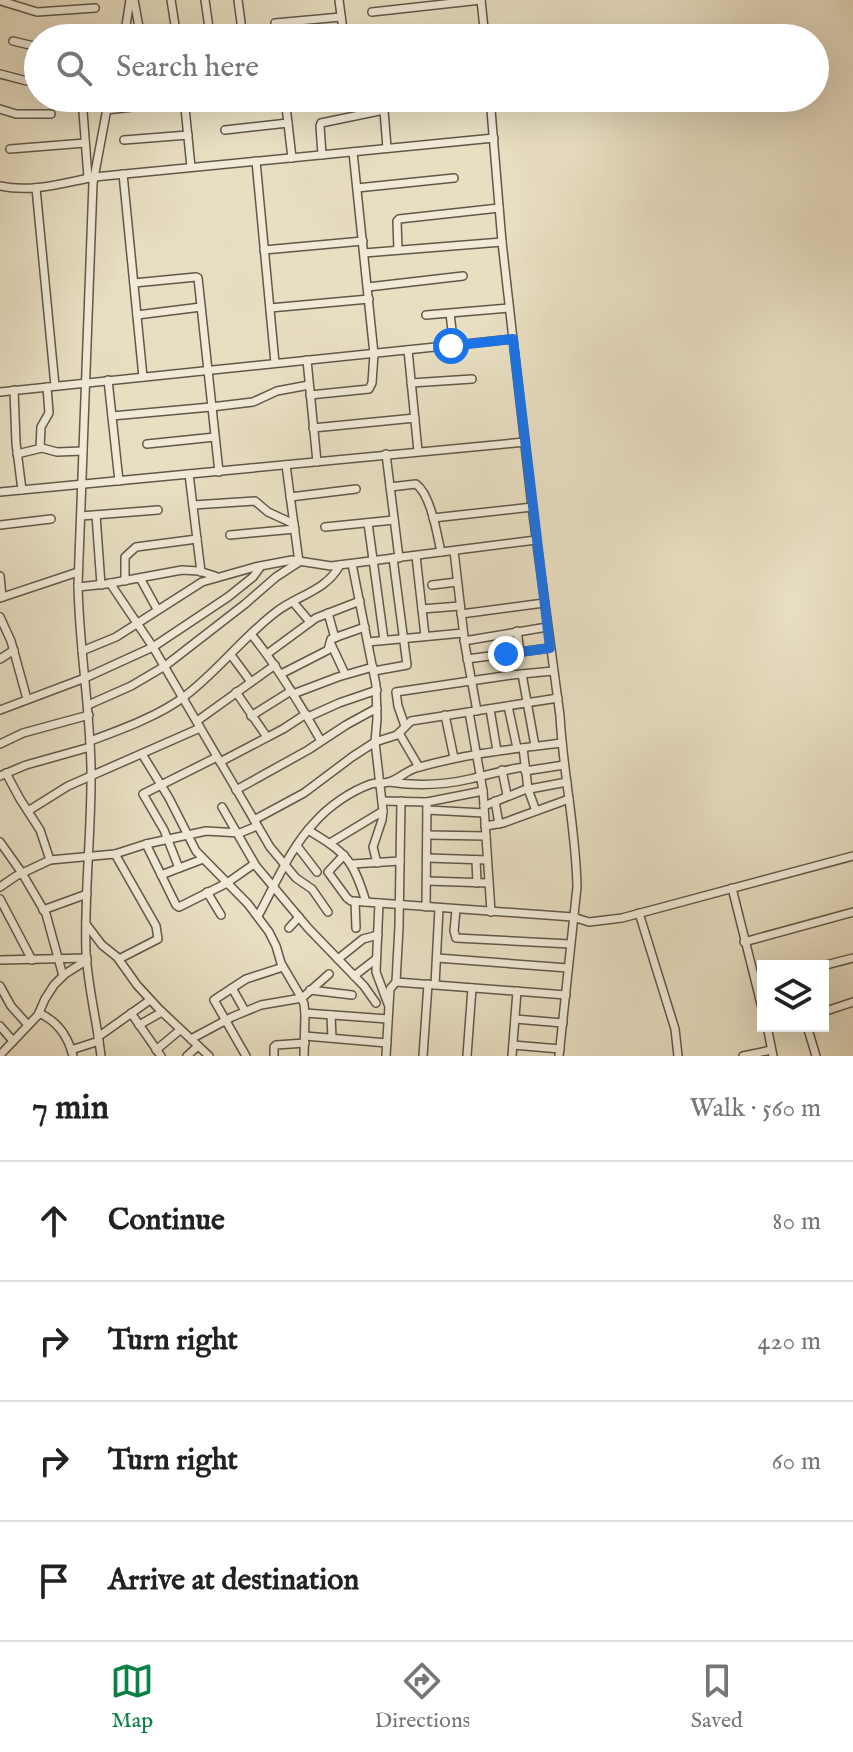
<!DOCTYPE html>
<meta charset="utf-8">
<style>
:root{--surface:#fff;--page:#f6f6f6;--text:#222;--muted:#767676;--line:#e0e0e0;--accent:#0b8043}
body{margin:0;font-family:"IM FELL English",serif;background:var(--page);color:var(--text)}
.controls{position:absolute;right:24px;bottom:24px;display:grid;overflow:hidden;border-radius:0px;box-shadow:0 8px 32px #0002}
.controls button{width:72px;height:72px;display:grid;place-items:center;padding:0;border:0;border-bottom:2px solid var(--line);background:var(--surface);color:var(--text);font:40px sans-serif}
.stop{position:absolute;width:24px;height:24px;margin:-18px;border:6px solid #1a73e8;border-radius:50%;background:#fff}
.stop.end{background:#1a73e8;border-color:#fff;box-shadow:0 2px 8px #0008}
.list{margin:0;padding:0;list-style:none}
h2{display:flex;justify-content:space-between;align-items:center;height:104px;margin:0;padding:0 32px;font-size:34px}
h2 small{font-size:26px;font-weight:400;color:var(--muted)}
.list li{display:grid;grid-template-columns:52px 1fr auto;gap:24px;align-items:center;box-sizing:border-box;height:120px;padding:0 32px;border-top:2px solid var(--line)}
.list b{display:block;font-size:30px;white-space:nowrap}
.list em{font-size:26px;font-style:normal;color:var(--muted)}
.icon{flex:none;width:44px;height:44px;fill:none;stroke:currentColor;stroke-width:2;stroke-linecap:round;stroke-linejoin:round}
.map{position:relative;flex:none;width:853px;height:1056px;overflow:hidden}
.search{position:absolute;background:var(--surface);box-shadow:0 8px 32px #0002;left:24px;right:24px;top:24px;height:88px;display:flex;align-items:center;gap:20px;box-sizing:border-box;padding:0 28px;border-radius:44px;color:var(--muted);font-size:30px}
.sheet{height:584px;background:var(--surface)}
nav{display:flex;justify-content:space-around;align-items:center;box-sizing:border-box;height:112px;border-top:2px solid var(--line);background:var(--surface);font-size:22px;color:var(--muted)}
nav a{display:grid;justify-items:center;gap:4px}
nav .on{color:var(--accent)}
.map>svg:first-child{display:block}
</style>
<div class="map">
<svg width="853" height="1056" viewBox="0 0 853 1056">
<rect width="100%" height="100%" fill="#e8dec2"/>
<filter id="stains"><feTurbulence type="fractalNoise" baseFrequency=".0025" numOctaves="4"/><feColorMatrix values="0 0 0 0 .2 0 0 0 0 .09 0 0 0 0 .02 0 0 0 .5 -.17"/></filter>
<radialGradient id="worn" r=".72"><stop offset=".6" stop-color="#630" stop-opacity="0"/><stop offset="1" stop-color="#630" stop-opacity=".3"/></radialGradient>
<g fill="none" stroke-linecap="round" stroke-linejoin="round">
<g stroke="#625849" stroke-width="10">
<g id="minor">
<path d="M134 0 141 38"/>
<path d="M171 0 177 38"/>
<path d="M205 0 209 28"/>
<path d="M238 0 243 38"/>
<path d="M339 0 344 38"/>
<path d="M481 0 485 38"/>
<path d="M1 1 37 12 95 8"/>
<path d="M372 12 481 0"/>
<path d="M275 23 341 17"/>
<path d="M124 38 130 0"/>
<path d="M452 38 484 35"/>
<path d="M13 41 38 47"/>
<path d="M0 74 27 81H38"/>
<path d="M82 98 88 178"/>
<path d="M184 98 191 167"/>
<path d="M285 98 292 158"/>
<path d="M383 98 387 148"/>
<path d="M427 98 429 105H433L490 100"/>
<path d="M490 98 502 242 532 507 560 716C563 773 576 829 577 887L559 1056"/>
<path d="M0 109 16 114H51"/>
<path d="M106 110 211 98"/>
<path d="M225 130 288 123"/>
<path d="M124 140 188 135"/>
<path d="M10 149 85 143"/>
<path d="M322 155 320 126 321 123 384 110"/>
<path d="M256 161 275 363"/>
<path d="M123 174 143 377"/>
<path d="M0 186C31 193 63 183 94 177L494 138"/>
<path d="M36 188 55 386"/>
<path d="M357 188 454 178"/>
<path d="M264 250 363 241"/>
<path d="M398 250 397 221 399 219 499 208"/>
<path d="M364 253 502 242"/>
<path d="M134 283 196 277 198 278 219 472"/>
<path d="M368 287 463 276"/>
<path d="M270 308 369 299"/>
<path d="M450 314 454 346"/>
<path d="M137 315 201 307"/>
<path d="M426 315 509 308"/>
<path d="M408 350 418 451"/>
<path d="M307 360 317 462"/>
<path d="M108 380 119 481"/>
<path d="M411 383 472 379"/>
<path d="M14 390 16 443 22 490"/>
<path d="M0 392 513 339"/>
<path d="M310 395 369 389 372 383 374 354 353 152"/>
<path d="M112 416 211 407 253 402 277 391 309 385"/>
<path d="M313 428 415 418"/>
<path d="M147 444 215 437"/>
<path d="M40 448 41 427 49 413 47 387"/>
<path d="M17 454 42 448 57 452 83 451"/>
<path d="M386 454 399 558"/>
<path d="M189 474 201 572"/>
<path d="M390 487 416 484C431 495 437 534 441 552"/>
<path d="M0 492 525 442"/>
<path d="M290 497 356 489"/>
<path d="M193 505 255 501 268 512 294 524"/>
<path d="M96 515 101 585"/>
<path d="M81 516 158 510"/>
<path d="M433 518 532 507"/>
<path d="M368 523 384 640"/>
<path d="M0 525 51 519"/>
<path d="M325 527 394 520"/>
<path d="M230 535 295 529"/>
<path d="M454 551 465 645 477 711"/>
<path d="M416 556 425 636"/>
<path d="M352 564 376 685 377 719 375 742 383 811 382 820 373 847 377 863"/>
<path d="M0 576 2 597"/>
<path d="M140 578 157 609"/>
<path d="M125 581V557L136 547 197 539"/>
<path d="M110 583 153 647 270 847 296 878 312 889 328 912"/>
<path d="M432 585 457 582"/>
<path d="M78 587 106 584 182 570 199 571 215 576"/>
<path d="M0 598 78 572"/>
<path d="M293 602 310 622"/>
<path d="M422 609 460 606"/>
<path d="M328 613 335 638"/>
<path d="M461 614 544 603"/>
<path d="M0 617 11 641 27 699"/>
<path d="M517 631 520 652"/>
<path d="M251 634C278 667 300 704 321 741"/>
<path d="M464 641 547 627"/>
<path d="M368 642 463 633"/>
<path d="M331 644 345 674"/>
<path d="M82 651 116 637 202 582 255 567 292 560 331 566 536 540"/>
<path d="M267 654 316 618 360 601"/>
<path d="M231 655 251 682"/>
<path d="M0 659 14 650"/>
<path d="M467 659 550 648"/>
<path d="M374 671 407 665 393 558"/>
<path d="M281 674 328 650 331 639 365 627"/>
<path d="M522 674 535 746"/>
<path d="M236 692 267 737"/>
<path d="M293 694 338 677 373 667"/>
<path d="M88 705 131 686 165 666 245 604 276 577 299 562 286 465"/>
<path d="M508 706 517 748"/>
<path d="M490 709 497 751"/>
<path d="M0 710 85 678 153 647 228 597 253 577 261 566"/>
<path d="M469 712 483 791 491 912"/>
<path d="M445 715 454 758"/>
<path d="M251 716 291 691"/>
<path d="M308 717 339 703 377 690"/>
<path d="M197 721 275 665"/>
<path d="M405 726 398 706 396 692 511 675 553 671"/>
<path d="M399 733 419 767"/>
<path d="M90 741C120 730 161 715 185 696 218 671 243 637 276 612 298 595 326 591 340 565"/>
<path d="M0 744 23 733 89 715"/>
<path d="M523 748 528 789 536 811"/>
<path d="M142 754 169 798 196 851 248 904 269 932 276 946 281 963 301 997 304 1004 305 1014 304 1056"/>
<path d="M220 762 283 729 306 714"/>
<path d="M502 770 507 795"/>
<path d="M525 771 564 765"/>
<path d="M6 773 20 799 40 830 50 860"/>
<path d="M0 776 26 765 90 747"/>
<path d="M389 782C415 786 444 785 470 779 489 775 506 769 525 767"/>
<path d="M236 790 308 750 346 725 377 708"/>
<path d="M382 801 427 802 483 791"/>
<path d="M495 801 499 824"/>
<path d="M484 806 524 790 567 782"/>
<path d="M222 807 256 866 308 928 364 986 376 1003"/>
<path d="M427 810 484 813"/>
<path d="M28 811 68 786 200 728"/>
<path d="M254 820 304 793 352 757 375 742 397 735 411 721 558 698"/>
<path d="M485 826 503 823 569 799"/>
<path d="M308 830C346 853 353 859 366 902"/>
<path d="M427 835 486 836"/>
<path d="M0 842 22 873 46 914 63 976"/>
<path d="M330 843 383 811"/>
<path d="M146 844 176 905 179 907 227 883 254 864"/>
<path d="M297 846 317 872"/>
<path d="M115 854 156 926 158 939 119 959"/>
<path d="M344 855 328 872 347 898 351 901 573 917 589 922 622 918 853 856"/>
<path d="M427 858 487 860"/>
<path d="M476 860 477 883"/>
<path d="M352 864 400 861"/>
<path d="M179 868 164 830 143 794 217 757"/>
<path d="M161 875 203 859"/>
<path d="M427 881 489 883"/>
<path d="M0 887 16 876 50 860 115 854 146 844 206 831 240 833 257 826"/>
<path d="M732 888 763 1012"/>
<path d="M207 892 221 915"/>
<path d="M0 899 32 960"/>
<path d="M355 901 356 928"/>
<path d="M379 903 376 972 388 1004"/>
<path d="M426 907 427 802"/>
<path d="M43 910 87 894"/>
<path d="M456 910 454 931 456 938 570 944"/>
<path d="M639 913 675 1029 678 1056"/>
<path d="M258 916C275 885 290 848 315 822 329 806 351 791 371 784 377 782 383 784 389 782 399 779 406 771 416 768 464 754 512 749 562 743"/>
<path d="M86 924 102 945 117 957 137 985 159 1009 209 1056"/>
<path d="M289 928 299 917"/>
<path d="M744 942 853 912"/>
<path d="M437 958 568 968"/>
<path d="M338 959 363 939 378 935"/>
<path d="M0 960 87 958"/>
<path d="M822 966 853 958"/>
<path d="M354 976 376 959"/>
<path d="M396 982 566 995"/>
<path d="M435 985 439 908"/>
<path d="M0 986 11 1006 28 1025"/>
<path d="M232 988 245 1011"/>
<path d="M310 990 352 995"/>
<path d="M823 1012 853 1002"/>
<path d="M39 1013C57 1021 68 1036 73 1056"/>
<path d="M131 1013 161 1056"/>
<path d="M305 1013 388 1019"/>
<path d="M331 1015 332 1038"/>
<path d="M515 1019 563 1023"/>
<path d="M139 1025 162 1012"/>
<path d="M0 1026 13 1041"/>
<path d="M767 1026 773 1056"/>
<path d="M807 1026 816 1056"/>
<path d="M305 1036 387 1043"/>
<path d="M98 1037 150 1000"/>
<path d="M191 1039 232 1017 261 1005 302 998 329 974"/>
<path d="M513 1045 560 1049"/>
<path d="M71 1050 99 1041"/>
<path d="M156 1050 180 1030"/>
<path d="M0 1055 38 1015 45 999 54 985 65 974 87 960"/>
<path d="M101 1056C97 1022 88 987 86 953 84 891 92 830 91 768 90 707 79 646 78 585L93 183 109 98"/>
<path d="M187 1056 198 1046"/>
<path d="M246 1056 214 1000 246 979 283 967"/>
<path d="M274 1056V1047L276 1045 305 1043"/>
<path d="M386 1056 390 989 396 982 399 927 401 801"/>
<path d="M423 1056 428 984"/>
<path d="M467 1056 472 988"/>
<path d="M512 1056 517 991"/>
<path d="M743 1056 771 1050"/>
</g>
</g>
<use href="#minor" stroke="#f0ead7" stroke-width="7"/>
</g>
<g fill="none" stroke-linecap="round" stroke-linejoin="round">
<path stroke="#1a73e8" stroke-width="10" d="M451 346 513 339 550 648 506 654"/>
</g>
<rect width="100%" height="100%" filter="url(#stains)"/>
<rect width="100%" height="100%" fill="url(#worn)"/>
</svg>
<div class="controls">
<button><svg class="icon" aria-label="layers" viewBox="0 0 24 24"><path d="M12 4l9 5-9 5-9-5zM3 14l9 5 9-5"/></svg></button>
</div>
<div class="stop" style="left:451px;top:346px"></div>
<div class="stop end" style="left:506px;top:654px"></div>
<div class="search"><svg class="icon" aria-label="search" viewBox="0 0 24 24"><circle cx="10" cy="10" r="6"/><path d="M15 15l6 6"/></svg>Search here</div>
</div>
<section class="sheet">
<h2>7 min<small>Walk · 560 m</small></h2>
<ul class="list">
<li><svg class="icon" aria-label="ahead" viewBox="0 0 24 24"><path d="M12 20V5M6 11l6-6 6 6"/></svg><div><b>Continue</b></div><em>80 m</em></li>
<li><svg class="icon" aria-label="right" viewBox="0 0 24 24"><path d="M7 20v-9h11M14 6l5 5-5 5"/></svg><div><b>Turn right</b></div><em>420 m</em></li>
<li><svg class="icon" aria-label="right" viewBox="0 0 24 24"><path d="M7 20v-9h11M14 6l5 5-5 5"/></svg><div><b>Turn right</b></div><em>60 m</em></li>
<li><svg class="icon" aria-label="arrive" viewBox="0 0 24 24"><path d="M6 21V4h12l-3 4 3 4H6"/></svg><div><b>Arrive at destination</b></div></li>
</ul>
</section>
<nav>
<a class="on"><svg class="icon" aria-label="map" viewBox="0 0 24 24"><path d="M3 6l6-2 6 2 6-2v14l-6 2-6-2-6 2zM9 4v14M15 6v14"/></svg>Map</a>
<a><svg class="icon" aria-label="directions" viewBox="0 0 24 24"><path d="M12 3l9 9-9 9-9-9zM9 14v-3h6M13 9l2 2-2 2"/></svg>Directions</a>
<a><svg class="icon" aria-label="saved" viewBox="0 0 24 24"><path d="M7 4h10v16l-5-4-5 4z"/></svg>Saved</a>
</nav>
